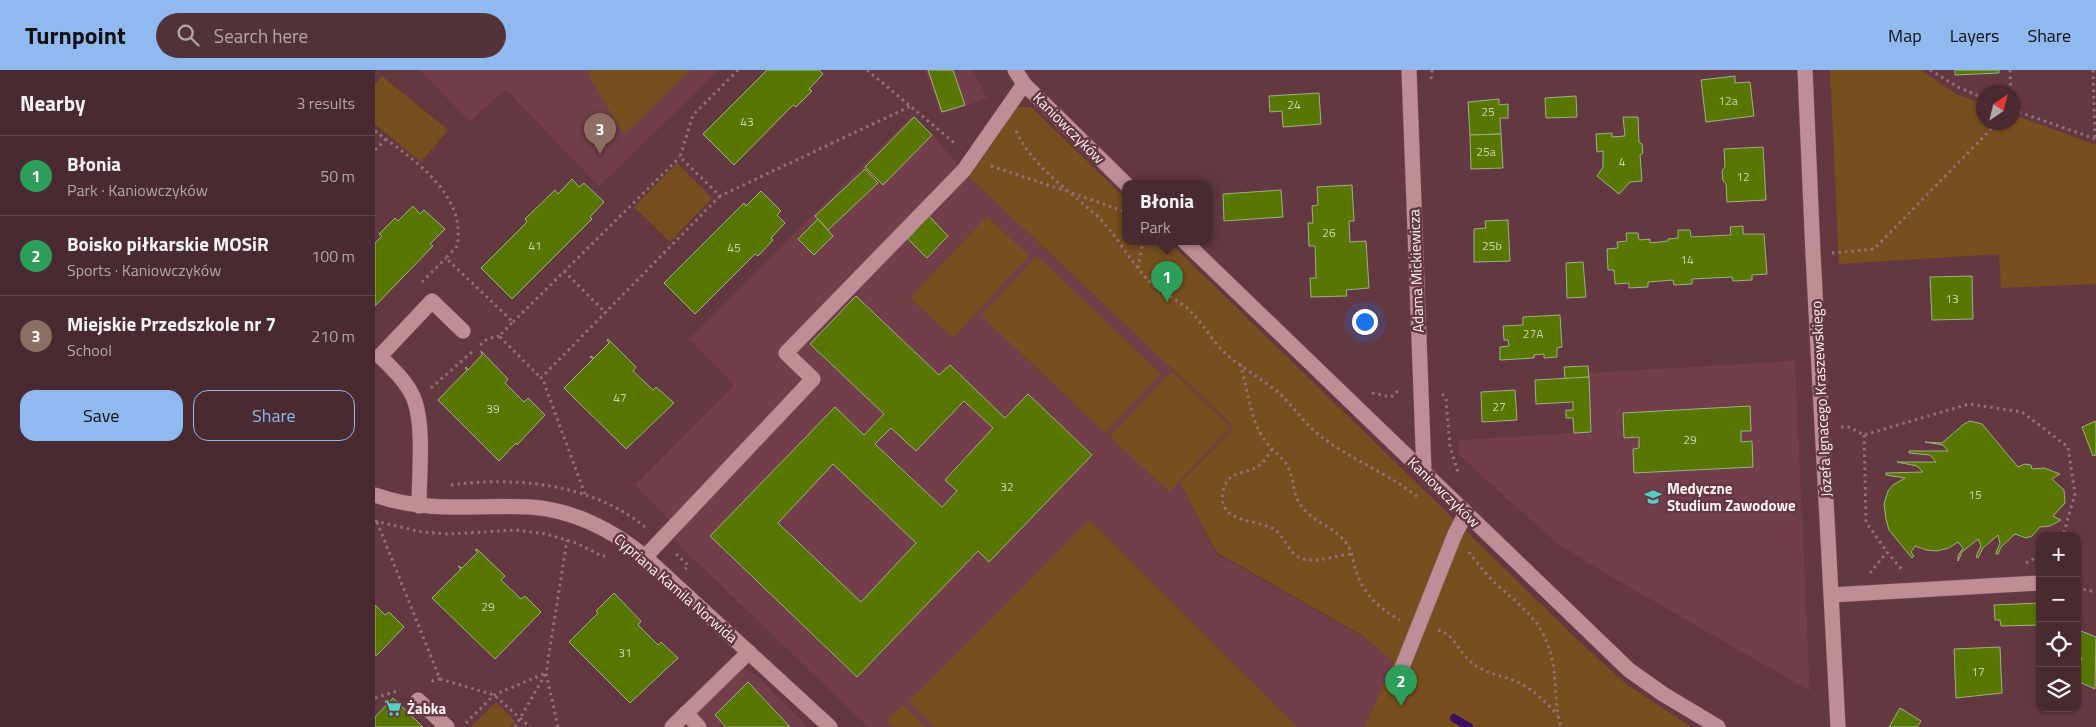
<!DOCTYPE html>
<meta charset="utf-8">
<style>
:root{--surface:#4a2a31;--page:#513239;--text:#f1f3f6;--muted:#b2a7ab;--line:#61464d;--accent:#90b9f0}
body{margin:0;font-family:"Titillium Web",sans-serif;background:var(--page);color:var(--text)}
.controls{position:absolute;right:15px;bottom:15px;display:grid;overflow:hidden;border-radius:10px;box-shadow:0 1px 4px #0004}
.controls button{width:45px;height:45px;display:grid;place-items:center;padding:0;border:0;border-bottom:1px solid var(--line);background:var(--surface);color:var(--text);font:25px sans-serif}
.compass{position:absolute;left:1601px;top:15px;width:45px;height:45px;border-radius:50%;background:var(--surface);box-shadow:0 1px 4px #0004;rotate:35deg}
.you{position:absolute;left:989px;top:251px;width:18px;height:18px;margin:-12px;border:4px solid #fff;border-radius:50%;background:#1a73e8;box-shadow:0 0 0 8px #1a73e833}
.badge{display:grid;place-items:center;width:32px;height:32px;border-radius:50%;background:var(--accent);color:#fff;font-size:16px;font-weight:700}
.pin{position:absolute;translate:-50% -41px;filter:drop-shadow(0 1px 2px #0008)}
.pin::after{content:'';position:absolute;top:26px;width:18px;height:15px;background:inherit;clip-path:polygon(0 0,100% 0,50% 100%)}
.popup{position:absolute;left:747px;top:110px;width:90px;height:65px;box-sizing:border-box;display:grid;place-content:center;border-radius:10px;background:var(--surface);filter:drop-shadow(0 1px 4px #0005);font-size:16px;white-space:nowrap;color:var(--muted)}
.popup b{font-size:19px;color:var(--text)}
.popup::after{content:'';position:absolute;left:50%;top:100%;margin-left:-10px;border:10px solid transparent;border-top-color:var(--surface)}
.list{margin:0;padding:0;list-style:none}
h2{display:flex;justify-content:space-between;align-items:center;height:65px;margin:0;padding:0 20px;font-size:21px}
h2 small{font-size:16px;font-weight:400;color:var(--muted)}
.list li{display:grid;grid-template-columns:32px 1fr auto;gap:15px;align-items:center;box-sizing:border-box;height:80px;padding:0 20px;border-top:1px solid var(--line)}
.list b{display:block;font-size:19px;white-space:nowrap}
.list p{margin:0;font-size:16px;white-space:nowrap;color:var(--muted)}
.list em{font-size:16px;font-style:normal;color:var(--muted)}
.actions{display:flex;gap:10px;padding:15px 20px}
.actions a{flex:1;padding:11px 0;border:1px solid var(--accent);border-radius:15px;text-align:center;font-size:18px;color:var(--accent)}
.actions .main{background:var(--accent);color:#111}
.icon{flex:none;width:28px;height:28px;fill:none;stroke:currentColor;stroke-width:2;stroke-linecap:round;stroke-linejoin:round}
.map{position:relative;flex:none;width:1721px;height:657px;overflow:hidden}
header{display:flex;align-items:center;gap:30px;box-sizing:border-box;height:70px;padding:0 25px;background:var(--accent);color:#111}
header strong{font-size:24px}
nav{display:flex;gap:28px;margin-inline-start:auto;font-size:18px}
.search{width:350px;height:45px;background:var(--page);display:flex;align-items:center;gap:12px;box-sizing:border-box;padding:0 18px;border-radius:28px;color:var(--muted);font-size:19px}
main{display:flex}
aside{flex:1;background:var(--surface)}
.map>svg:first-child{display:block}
</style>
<header>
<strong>Turnpoint</strong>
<div class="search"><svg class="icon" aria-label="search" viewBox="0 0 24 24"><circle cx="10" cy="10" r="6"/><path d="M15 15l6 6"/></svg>Search here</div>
<nav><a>Map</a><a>Layers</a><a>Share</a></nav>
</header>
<main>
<aside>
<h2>Nearby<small>3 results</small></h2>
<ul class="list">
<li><span class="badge" style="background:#2e9e5b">1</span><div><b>Błonia</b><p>Park · Kaniowczyków</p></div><em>50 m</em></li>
<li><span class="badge" style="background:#2e9e5b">2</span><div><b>Boisko piłkarskie MOSiR</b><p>Sports · Kaniowczyków</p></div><em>100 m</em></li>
<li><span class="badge" style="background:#8d6e63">3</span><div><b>Miejskie Przedszkole nr 7</b><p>School</p></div><em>210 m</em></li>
</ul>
<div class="actions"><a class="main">Save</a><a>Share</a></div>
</aside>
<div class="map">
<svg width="1721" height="657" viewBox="0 0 1721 657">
<rect width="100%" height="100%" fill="#633841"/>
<g fill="#713e49">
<path d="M45 0H344L224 116 130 19 95 52Z"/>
<path d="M550 0H598L612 28 566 45Z"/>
<path d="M539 44 594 107 859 357 805 413 840 483 986 566 1018 591 990 657H493L299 470 306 462 260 415 359 315 314 269Z"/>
<path d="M1420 291 1435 621 1223 499 1178 470 1084 385V370L1217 362 1214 303Z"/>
<path d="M356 591 382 606 433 657H288Z"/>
</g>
<g fill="#774e1e">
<path d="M217 0H315L249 65 213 4Z"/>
<path d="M1455 0H1546L1581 24 1608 34V52H1638L1639 45 1721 75V214L1626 218 1624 184 1464 194Z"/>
<path d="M7 6 73 60 46 92 0 54V14Z"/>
<path d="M642 37H656L751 129V171H793L1205 572 1251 614 1317 657H990L1018 591 986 565 841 482 805 413 859 357 594 107Z"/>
<path d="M302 93 337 128 295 172 259 137Z"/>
<path d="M612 146 654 186 578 268 535 228Z"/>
<path d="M662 186 786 304 730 363 606 245Z"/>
<path d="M797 301 856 357 794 422 735 366Z"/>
<path d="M714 450 922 657H560L534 631Z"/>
<path d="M121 632 141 652 135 657H96Z"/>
<path d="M528 635 550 657H519L512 650Z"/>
</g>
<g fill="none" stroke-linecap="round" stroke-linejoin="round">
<path stroke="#3e0e5f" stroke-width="8" d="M1079 648 1094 657"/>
</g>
<g fill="#577702" stroke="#a0b187" fill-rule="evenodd">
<path d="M392 0H444L448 4 434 19 437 21 421 37 418 35 359 95 328 64Z"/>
<path d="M553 0H578L590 35 567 42Z"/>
<path d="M1580 0H1624V3L1580 5Z"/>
<path d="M1360 6V13L1375 12 1379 46 1331 52 1326 10Z"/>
<path d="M944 23 946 54 908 57 907 41 895 42 894 26Z"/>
<path d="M1201 26 1202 47 1171 48 1170 28Z"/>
<path d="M1124 29V35L1133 34V48H1125L1126 64 1095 65 1093 32Z"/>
<path d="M539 47 557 65 508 115 490 97Z"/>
<path d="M1248 47H1263L1264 72 1267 74 1268 83 1265 85 1267 111 1255 112 1244 124 1222 106 1228 97V81L1222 82 1221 64 1237 63V67L1250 66Z"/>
<path d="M1126 64 1128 98 1096 99 1095 65Z"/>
<path d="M1388 77 1391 130 1352 132 1351 114 1348 111 1347 101 1350 97 1349 79Z"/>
<path d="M490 99 503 113 453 160 440 146Z"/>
<path d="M197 109 204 117 209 113 229 132 215 147 217 149 137 229 106 198 152 152 150 149 180 120 183 124Z"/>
<path d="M977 115 979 151H974L975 172 991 171 994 218 971 220 972 226 936 227 935 208H941L940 176H934L933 153H938L937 136 943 135 942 117Z"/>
<path d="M906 120 908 147 849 151 848 124Z"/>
<path d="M386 121 406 141 402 145 410 153 396 168 398 170 383 186 380 184 320 244 289 213 369 133 371 136Z"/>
<path d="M38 136 45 144 49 140 70 159 55 174 58 176 0 236V173L7 166 4 164 20 148 23 151Z"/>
<path d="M554 146 573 166 552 188 533 169Z"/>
<path d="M443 149 458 166 439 185 423 169Z"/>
<path d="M1133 150 1135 191 1099 192V159L1111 158 1110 151Z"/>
<path d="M1368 156V164H1389L1392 204 1377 205V210L1358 211 1357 207 1317 209V214L1299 215 1298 210 1273 212V217L1254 218V213L1240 214 1239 200H1233L1232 179 1243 178 1242 172 1252 171 1251 163H1263L1264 170 1275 169V173L1293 171V169L1303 168V160H1315L1316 167 1356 165 1355 157Z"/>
<path d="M1208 192 1211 227 1192 228 1191 193Z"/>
<path d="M1597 206 1598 249 1557 250 1555 207Z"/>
<path d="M481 226 564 305 575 295 630 348 653 324 717 385 614 492 603 481 482 607 335 466 460 337 489 365 509 344 435 274ZM589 331 618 358 570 410 582 421 567 437 500 374 516 358 541 381ZM458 394 541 473 486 532 403 453Z"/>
<path d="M1185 245 1187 277 1182 278V287L1169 288V284L1159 285V288L1125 290V277L1134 276 1133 270H1129L1128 256 1148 255V247Z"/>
<path d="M233 269 261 297 258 301 278 320 281 317 299 333 251 379 189 318 218 289 215 287 216 286 219 288 234 273 232 270Z"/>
<path d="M106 281 133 309 130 313 149 332 153 328 170 345 142 375 141 373 124 391 63 330 92 300 90 298 91 297 93 300 107 285Z"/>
<path d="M1213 296 1214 307 1190 309 1189 297Z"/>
<path d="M1214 307 1216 362 1199 363 1198 348H1191V340H1198V332L1161 334 1160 310Z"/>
<path d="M1140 320 1142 350 1107 352 1106 322Z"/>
<path d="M1375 336 1376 361H1366V372L1377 371 1378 397 1259 403 1258 379 1264 378V367L1249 368 1248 343Z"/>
<path d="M1595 351 1607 354 1643 397 1650 394 1656 395 1657 399 1669 398 1685 404 1677 409 1689 420 1690 433 1678 446 1686 450 1675 456 1665 457 1657 466 1651 468 1640 464 1626 477 1623 484H1621L1622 480 1625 473 1623 465 1608 478 1603 488 1601 487 1603 482 1606 476 1603 469 1587 482 1583 491V486L1588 478 1583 472 1574 478 1562 481 1551 480 1540 476 1536 482 1539 486 1537 488 1514 460 1511 449 1509 434 1513 421 1518 415 1530 408 1511 405V403L1548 402 1542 396 1522 392H1561L1555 385 1534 383V381H1573L1568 375 1550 372 1567 373 1589 354Z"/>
<path d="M1721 351V385L1718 386 1707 357Z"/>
<path d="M102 479 130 506 126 510 146 529 150 526 166 542 120 589 57 528 86 499 83 496 87 498 103 482 100 480Z"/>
<path d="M239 523 266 551 263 555 283 575 286 572 303 588 255 633 194 572 223 543 221 541Z"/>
<path d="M1664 533 1665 555 1626 556 1625 550H1620L1619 535Z"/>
<path d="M0 535 10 545 14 542 29 557 2 585H0Z"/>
<path d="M1706 561 1721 567 1720 619 1702 611V599L1707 588 1702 586V568Z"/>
<path d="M1625 577 1627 623 1581 628 1579 579Z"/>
<path d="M373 612 415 657H351L340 645Z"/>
<path d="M18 628 48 657H0V647Z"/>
<path d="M1525 638 1546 651 1542 657H1514Z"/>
</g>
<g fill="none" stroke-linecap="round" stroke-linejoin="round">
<g stroke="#75555d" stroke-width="16">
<g id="minor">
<path d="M640 0 649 14 751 114"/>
<path d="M1034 0 1049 402"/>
<path d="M1430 0 1438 184 1463 657"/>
<path d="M809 171 1254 600 1288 624 1343 657"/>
<path d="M0 425C54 444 101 434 156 437 198 440 238 460 270 487L455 657"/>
<path d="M44 436C44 408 49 357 40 332 34 313 18 300 5 286L57 231 88 261"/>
<path d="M270 487 438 309 411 283 589 100 649 14"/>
<path d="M1456 525 1665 513"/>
<path d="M1020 615 1080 464 1091 443"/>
<path d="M43 630 72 657"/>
<path d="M311 643 324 657"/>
<path d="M297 657 374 582"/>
</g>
</g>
<g stroke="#937178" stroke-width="3" stroke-dasharray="2.5 4" stroke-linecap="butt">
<path d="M363 0 318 45 305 87 345 126 536 36"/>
<path d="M492 0 582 75"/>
<path d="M1555 0 1583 17 1608 28"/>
<path d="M1635 0 1636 22"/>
<path d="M1718 0 1720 69"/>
<path d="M1056 9 1057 0"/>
<path d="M1638 40 1721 69"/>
<path d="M0 61C32 85 78 114 83 157 83 163 84 171 82 176 79 180 74 184 71 188L138 252 124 266 166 308"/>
<path d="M641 61C659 100 698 122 727 151 745 170 756 193 774 211 785 222 799 228 811 237 825 249 833 265 845 278 859 294 888 309 905 324 919 337 929 353 944 365 976 390 1013 403 1044 428"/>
<path d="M0 80 11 69"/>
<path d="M616 96 691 121"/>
<path d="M697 123 751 142"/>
<path d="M1457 183 1499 179 1623 52"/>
<path d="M763 198 768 171"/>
<path d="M189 201 231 243"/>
<path d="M47 212 71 188"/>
<path d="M138 252 305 87"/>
<path d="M105 275 112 269 124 266"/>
<path d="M865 294C873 318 874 344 887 366 894 380 911 387 915 402 919 413 918 424 925 434 937 453 961 456 973 476 978 483 978 493 981 501 989 525 1004 538 1025 550"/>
<path d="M56 318 100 279"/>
<path d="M997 323 1016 327 1025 319"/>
<path d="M1067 324 1071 328 1075 377 1083 402"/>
<path d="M1466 357H1474L1489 365 1594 334 1647 342 1693 377 1700 424 1688 466"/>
<path d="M1489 365 1491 452 1512 482 1528 501"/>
<path d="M897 379C893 385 889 393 882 397 869 405 852 400 848 422 842 455 883 448 900 460 911 468 914 485 928 489 943 493 962 485 977 484"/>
<path d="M76 415C141 406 218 414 270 457"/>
<path d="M210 424 169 313 166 308 345 126"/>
<path d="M0 451 47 462 74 464 141 460 171 464 201 473 227 486H233"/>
<path d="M2 452 65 609 53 612"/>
<path d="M1094 482C1102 493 1111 504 1121 514 1142 533 1165 549 1174 578 1183 604 1178 631 1186 657"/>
<path d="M301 484 313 495 310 499"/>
<path d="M1651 493 1665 485"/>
<path d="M1495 503 1512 482"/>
<path d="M1702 518 1721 522"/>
<path d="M1063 560C1080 565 1082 580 1095 591 1110 605 1130 605 1147 614 1161 622 1172 634 1183 645"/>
<path d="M65 609 119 625 155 657"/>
<path d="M0 628 25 620"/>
<path d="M91 653 119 625 171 603 140 657"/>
<path d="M183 657 171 603 192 470"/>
</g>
<use href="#minor" stroke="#bf8d96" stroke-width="15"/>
</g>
<defs>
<g id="university-bare" transform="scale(1.35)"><path d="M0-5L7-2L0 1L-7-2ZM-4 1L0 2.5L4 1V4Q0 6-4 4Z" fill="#57cec2" stroke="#633841" stroke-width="2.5" paint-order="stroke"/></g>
<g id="supermarket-bare" transform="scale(1.35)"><path d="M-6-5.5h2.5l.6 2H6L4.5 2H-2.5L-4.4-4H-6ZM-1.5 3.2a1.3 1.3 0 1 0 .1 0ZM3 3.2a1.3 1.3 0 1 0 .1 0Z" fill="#57cec2" stroke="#633841" stroke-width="2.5" paint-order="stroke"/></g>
</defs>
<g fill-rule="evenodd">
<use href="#university-bare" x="1278" y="427"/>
<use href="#supermarket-bare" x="18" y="638"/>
</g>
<g text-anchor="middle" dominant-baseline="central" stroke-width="5" stroke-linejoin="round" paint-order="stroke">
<g font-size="12" fill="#d3d2b6">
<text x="1353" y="30">12a</text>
<text x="919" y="34">24</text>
<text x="1113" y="41">25</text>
<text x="372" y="51">43</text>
<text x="1111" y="81">25a</text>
<text x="1247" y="91">4</text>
<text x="1368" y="106">12</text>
<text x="954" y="162">26</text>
<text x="160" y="175">41</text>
<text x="1117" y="175">25b</text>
<text x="359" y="177">45</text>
<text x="1312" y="189">14</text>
<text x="1577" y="228">13</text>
<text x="1158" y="263">27A</text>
<text x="245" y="327">47</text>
<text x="1124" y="336">27</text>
<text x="118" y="338">39</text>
<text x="1315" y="369">29</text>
<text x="632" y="416">32</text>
<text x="1600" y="424">15</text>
<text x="113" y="536">29</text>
<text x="250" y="582">31</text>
<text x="1603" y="601">17</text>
</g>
<g font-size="15" fill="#fcf0f2" stroke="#633841">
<text transform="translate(694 58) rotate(45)">Kaniowczyków</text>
<text transform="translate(1041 201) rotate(-92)">Adama Mickiewicza</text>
<text transform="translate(1446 329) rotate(-93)">Józefa Ignacego Kraszewskiego</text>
<text transform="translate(1069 422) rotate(44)">Kaniowczyków</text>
<text transform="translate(301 518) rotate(41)">Cypriana Kamila Norwida</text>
</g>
<g font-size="15" font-weight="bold" fill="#fcf0f2" stroke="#633841" text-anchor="start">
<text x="1292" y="418">Medyczne<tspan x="1292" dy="17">Studium Zawodowe</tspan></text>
<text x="32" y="638">Żabka</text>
</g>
</g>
</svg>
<div class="controls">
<button>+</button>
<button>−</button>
<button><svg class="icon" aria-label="locate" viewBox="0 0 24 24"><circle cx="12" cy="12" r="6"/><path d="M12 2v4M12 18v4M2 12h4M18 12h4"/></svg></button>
<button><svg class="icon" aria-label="layers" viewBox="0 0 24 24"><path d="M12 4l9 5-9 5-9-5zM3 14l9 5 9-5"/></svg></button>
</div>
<svg class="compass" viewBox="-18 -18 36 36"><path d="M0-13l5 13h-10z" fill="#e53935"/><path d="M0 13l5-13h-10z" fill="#b2a7ab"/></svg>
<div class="you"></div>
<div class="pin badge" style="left:792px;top:232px;background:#2e9e5b">1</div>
<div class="popup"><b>Błonia</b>Park</div>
<div class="pin badge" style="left:1026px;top:636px;background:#2e9e5b">2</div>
<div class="pin badge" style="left:225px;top:84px;background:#8d6e63">3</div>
</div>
</main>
